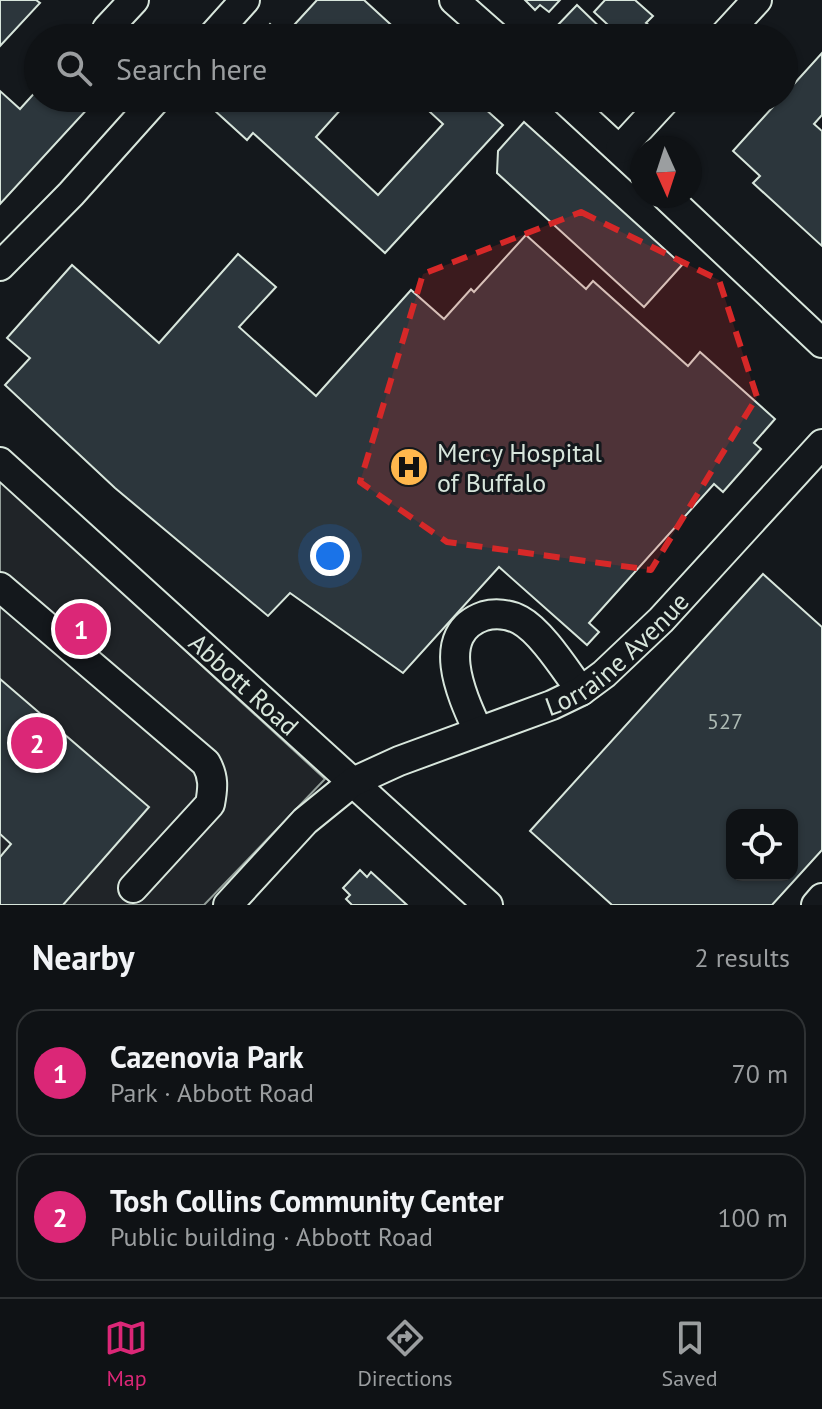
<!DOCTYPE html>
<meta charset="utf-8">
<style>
:root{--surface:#0f1215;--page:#181b1e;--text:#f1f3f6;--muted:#9b9ea0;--line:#2f3234;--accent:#db2777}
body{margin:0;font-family:"PT Sans",sans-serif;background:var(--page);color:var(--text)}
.controls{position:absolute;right:24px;bottom:24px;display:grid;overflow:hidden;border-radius:16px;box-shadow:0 2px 6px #0004}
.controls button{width:72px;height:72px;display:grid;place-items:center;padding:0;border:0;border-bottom:2px solid var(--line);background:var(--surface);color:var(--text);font:40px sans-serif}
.compass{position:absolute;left:630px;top:136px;width:72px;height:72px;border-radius:50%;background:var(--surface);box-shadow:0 2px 6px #0004;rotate:177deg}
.you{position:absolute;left:330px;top:556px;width:28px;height:28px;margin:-20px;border:6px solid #fff;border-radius:50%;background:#1a73e8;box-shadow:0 0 0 12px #1a73e833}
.badge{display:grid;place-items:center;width:52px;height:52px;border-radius:50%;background:var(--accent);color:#fff;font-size:26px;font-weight:700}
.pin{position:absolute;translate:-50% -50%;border:4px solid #fff;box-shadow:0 2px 8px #0006}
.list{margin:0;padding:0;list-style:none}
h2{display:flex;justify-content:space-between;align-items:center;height:104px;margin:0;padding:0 32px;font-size:34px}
h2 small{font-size:26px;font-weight:400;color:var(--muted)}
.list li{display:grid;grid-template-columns:52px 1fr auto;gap:24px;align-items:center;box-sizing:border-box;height:128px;margin:0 16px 16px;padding:0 16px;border:2px solid var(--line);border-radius:24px}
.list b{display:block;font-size:30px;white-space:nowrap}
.list p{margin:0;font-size:26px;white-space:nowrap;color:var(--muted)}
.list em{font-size:26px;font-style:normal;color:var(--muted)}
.icon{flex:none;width:44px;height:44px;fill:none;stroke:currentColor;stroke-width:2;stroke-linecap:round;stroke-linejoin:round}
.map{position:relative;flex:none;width:822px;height:905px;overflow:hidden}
.search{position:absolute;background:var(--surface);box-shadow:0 2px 6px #0004;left:24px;right:24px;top:24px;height:88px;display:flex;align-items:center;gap:20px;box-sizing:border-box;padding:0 28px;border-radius:44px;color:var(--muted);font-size:30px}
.sheet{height:392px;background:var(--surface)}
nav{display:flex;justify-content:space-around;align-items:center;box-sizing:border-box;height:112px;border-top:2px solid var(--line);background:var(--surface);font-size:22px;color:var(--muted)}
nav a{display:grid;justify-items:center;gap:4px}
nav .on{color:var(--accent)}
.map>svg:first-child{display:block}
</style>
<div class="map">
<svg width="822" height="905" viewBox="0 0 822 905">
<rect width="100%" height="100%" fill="#14181c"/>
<path fill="#202428" stroke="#939e99" stroke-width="2" d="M0 480 325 779 204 905H0Z"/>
<g fill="#2c363c" stroke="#d8e6dc" stroke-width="2" fill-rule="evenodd">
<path d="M0 0H36L40 3 0 46Z"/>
<path d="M317 0H364L400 33 395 38H311L295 24Z"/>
<path d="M525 0H560L549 12 540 5 535 10Z"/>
<path d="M605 0H635L653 16 646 23 650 26 639 38H622L594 12Z"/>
<path d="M577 5 611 38H566L555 28Z"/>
<path d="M270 24 285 38H258Z"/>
<path d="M822 53V115L814 124 822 131V246L753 183 760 176 733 151 781 98H784V95Z"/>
<path d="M38 89V98H84L91 105 0 204V91L20 109Z"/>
<path d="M351 98 316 137 378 195 443 124 415 98H473L503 125 385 253 253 133 247 140 202 99Z"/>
<path d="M524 122 682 265 644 307 497 173 498 151Z"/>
<path d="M526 235 586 289 593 281 688 366 700 352 775 419 754 443 761 449 723 492 714 484 589 623 599 632 587 645 499 567 403 673 290 593 268 616 115 488 5 385 30 358 7 338 72 265 159 343 238 254 276 287 239 327 316 396 411 290 444 319 471 289 474 292Z"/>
<path d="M763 574 822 627V850L772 905H612L530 831ZM732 815H792V875H732Z"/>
<path d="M0 679 149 807 63 905H0V857L11 844 0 834Z"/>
<path d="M360 870 367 877 371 872 407 905H352L346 899 350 895 343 888Z"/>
</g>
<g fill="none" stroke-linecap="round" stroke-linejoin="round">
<g stroke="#d8e6dc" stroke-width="32">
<g id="minor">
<path d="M454 0 497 38"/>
<path d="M105 38 107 29 134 0"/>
<path d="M211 38 245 0"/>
<path d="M722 38 757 0"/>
<path d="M563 98 642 171"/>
<path d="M620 149 667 98"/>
<path d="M666 196 822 343"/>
<path d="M0 266 71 194 157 98"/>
<path id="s1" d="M0 462 488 905"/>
<path d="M0 587 206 763C214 777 213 788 210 804L133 888"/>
<path d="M478 731C463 698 432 634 484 616 495 613 509 614 520 620 542 632 566 671 581 691"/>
<path id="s2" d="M228 905 305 821 353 782 399 761 552 705 581 691 604 674 661 620 822 444"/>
<path d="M816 905 822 898"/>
</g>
</g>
<use href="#minor" stroke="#14181c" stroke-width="28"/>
</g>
<path fill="#d62828" fill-opacity="0.2" stroke="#d62828" stroke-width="6" stroke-dasharray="16 10" stroke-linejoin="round" d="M581 212 719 280 757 397 651 570 447 542 360 482 423 274Z"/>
<defs>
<g id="hospital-disc" transform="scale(2)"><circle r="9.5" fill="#ffb74d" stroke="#14181c"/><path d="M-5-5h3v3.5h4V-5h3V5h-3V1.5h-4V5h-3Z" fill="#111"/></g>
</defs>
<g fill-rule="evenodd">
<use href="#hospital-disc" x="409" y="467"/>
</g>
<g text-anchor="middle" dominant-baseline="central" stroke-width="6" stroke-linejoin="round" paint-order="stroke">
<g font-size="22" fill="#adbab4">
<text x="725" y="721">527</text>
</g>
<g font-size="26" fill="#d8e6dc" stroke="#14181c" text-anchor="start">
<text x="437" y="452">Mercy Hospital<tspan x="437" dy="30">of Buffalo</tspan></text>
</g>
<g font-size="26" fill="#d8e6dc" stroke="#14181c">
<text stroke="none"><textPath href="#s2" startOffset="472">Lorraine Avenue</textPath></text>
<text stroke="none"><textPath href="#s1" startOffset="330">Abbott Road</textPath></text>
</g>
</g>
</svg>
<div class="controls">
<button><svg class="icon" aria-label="locate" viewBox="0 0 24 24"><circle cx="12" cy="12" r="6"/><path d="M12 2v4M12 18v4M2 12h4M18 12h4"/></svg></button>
</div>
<svg class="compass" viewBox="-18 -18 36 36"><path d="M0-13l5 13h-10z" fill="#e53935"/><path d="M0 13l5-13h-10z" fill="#9b9ea0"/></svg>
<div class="you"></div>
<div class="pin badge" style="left:81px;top:629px">1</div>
<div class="pin badge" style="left:37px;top:743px">2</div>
<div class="search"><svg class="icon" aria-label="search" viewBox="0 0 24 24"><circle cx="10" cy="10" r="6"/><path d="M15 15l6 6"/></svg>Search here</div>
</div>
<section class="sheet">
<h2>Nearby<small>2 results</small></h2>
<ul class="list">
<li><span class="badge">1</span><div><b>Cazenovia Park</b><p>Park · Abbott Road</p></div><em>70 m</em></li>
<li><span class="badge">2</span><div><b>Tosh Collins Community Center</b><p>Public building · Abbott Road</p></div><em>100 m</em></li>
</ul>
</section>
<nav>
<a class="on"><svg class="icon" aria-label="map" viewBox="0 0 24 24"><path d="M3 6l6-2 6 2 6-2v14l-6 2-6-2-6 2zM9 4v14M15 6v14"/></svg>Map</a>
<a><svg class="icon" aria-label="directions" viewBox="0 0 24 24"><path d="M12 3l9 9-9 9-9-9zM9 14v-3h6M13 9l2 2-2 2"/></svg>Directions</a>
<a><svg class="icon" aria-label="saved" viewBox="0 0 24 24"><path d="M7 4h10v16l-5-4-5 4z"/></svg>Saved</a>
</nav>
